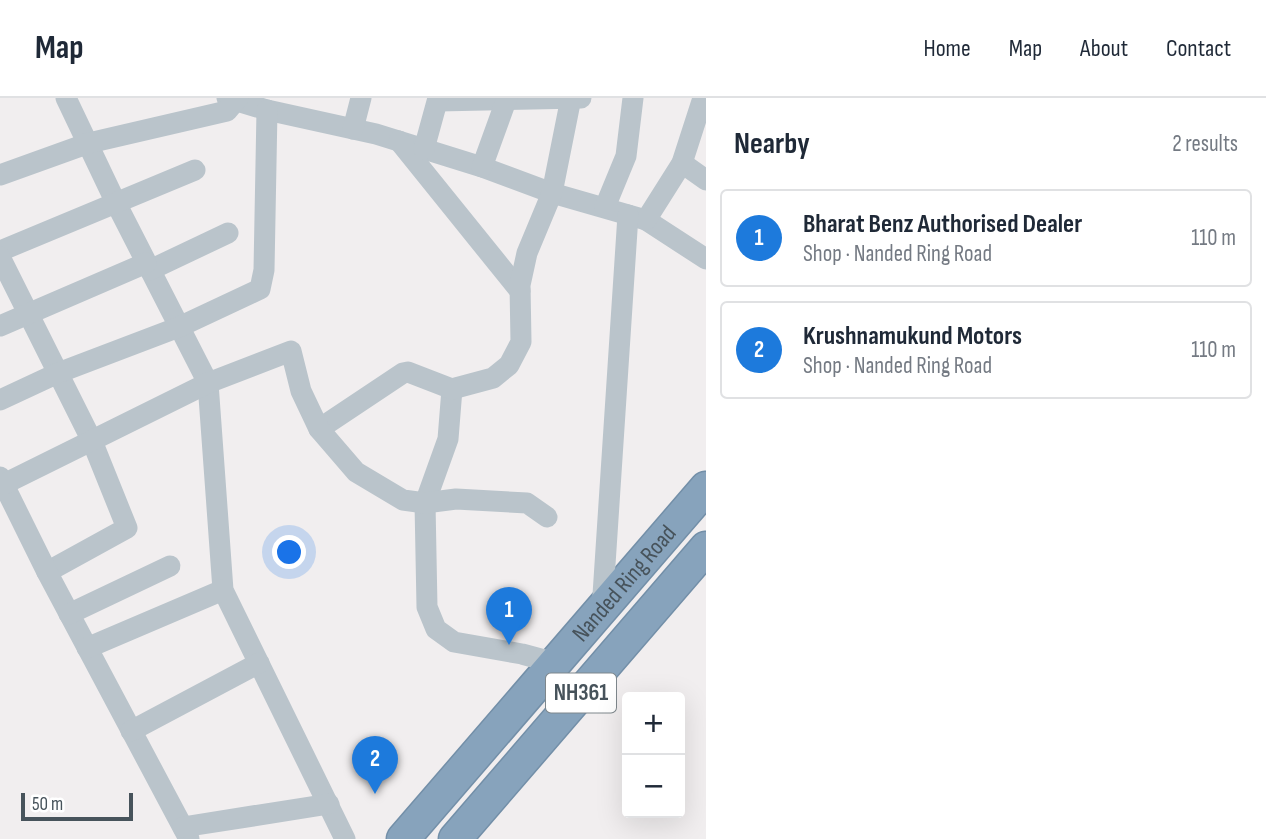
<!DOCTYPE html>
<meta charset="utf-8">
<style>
:root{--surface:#fff;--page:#f2f2f3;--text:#1f2937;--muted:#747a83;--line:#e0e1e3;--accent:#1d7adc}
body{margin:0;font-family:"Sofia Sans Condensed",sans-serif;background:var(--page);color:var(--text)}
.controls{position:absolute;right:21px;bottom:21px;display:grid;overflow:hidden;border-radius:7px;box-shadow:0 7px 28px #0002}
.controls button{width:63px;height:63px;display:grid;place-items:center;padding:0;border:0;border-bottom:2px solid var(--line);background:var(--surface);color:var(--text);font:35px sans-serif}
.scale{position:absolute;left:21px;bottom:18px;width:112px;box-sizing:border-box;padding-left:7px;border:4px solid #47535b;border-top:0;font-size:19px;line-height:24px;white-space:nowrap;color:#47535b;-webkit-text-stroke:5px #fff;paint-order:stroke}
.you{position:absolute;left:290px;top:455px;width:24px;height:24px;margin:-18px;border:5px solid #fff;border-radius:50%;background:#1a73e8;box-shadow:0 0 0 10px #1a73e833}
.badge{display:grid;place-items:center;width:46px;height:46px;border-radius:50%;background:var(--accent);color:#fff;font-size:23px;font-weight:700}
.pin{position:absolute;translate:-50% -58px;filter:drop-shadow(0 2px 4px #0008)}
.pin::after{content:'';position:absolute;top:37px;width:24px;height:21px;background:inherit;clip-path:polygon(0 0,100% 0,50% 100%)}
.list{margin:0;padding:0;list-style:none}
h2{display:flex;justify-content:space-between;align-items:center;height:91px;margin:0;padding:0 28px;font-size:30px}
h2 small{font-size:23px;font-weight:400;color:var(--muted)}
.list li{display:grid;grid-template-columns:46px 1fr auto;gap:21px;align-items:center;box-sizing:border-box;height:98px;margin:0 14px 14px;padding:0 14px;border:2px solid var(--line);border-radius:7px}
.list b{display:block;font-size:26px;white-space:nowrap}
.list p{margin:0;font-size:23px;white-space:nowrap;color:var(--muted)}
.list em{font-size:23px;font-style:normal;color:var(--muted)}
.map{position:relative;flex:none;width:706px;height:741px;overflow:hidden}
header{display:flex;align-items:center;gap:42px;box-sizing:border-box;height:98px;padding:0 35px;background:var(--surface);border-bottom:2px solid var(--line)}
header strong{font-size:33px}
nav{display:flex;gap:38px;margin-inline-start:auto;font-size:24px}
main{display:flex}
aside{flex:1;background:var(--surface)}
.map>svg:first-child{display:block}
</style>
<header>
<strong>Map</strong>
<nav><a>Home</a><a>Map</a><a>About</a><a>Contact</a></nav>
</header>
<main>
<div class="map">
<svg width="706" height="741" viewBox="0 0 706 741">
<rect width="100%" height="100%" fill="#f1eeef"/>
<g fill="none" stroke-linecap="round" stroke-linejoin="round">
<g stroke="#738fa8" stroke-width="35">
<g id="highway">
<path id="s1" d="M403 741 706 390"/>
<path d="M455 741 706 450"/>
</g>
</g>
<g stroke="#bac4cb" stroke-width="21">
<path d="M66 0 116 105 208 285 223 492 345 741"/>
<path d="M227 0 267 12 376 36 482 69 552 95 646 122 706 161"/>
<path d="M438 3 581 0"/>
<path d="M353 31 361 0"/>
<path d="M399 43 520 193"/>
<path d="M424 51 438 0"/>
<path d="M682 65 706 82"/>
<path d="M482 69 507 0"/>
<path d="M0 77 89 45 227 13 238 0"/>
<path d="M605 109 626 58 633 0"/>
<path d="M646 122 682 65 703 0"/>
<path d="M0 153 195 72"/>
<path d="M0 159 92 343 127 430 47 474"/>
<path d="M150 172 228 135"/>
<path d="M0 228 146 165"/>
<path d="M452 291 448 341 425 405 427 509 436 531 454 544 522 556 555 565"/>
<path d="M0 302 58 275 179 229 260 191 264 172 267 12"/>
<path d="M319 331 403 275 408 274 452 291 493 280 509 267 521 244 520 187 527 155 552 95 571 0"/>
<path d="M0 379 47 474 189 741"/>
<path d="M4 386 208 285 291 253 301 293 319 331 356 374 403 402 425 405 456 401 527 405 547 419"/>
<path d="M602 512 628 117"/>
<path d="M69 516 170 468"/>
<path d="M87 550 223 492"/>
<path d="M131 633 259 565"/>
<path d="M183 729 329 706"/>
</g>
<use href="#highway" stroke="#87a3bc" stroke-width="32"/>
</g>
<g text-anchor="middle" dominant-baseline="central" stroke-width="7" stroke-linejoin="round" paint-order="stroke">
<rect fill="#fff" stroke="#7e878c" stroke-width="2" x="546" y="575.5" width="70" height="39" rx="5"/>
<g font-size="23" font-weight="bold" fill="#47535b">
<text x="581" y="595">NH361</text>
</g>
<g font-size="24" fill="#47535b" stroke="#fff">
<text stroke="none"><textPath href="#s1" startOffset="338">Nanded Ring Road</textPath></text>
</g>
</g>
</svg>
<div class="controls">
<button>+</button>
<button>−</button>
</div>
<div class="scale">50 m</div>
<div class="you"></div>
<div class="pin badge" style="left:509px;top:547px">1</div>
<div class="pin badge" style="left:375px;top:696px">2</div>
</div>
<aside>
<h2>Nearby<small>2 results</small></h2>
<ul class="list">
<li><span class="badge">1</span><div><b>Bharat Benz Authorised Dealer</b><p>Shop · Nanded Ring Road</p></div><em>110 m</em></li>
<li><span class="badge">2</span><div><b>Krushnamukund Motors</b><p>Shop · Nanded Ring Road</p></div><em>110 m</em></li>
</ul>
</aside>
</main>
